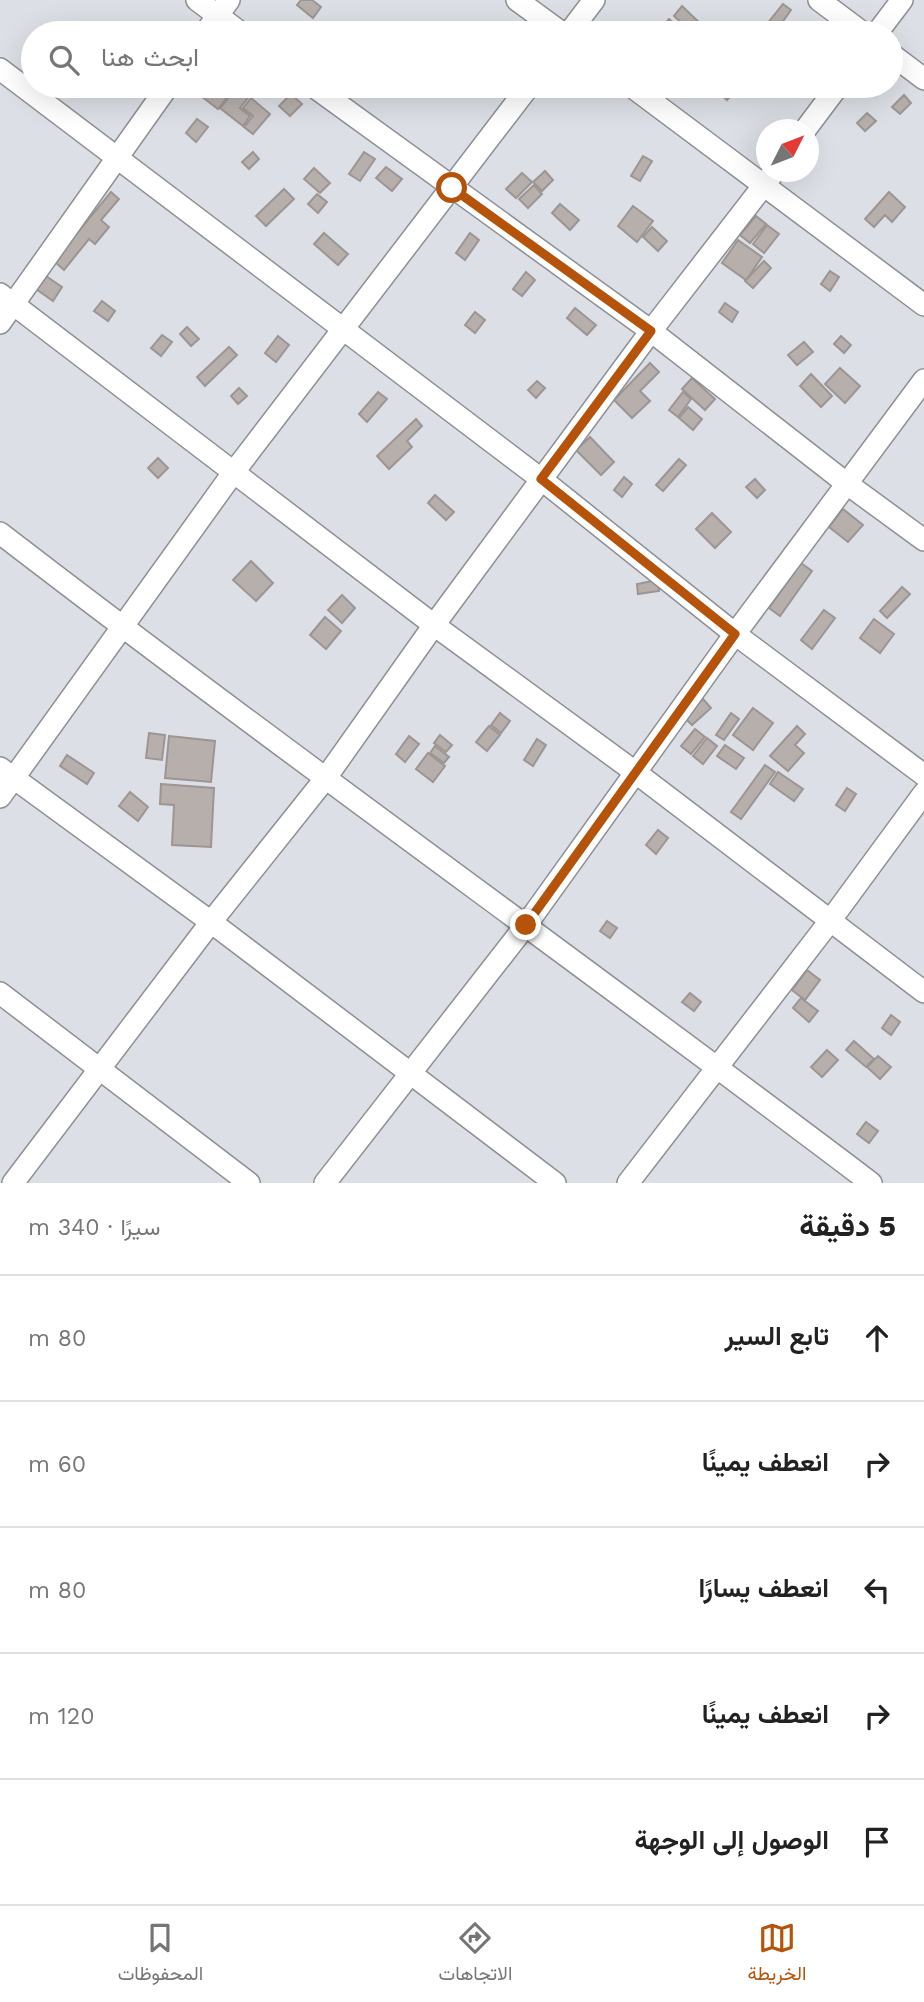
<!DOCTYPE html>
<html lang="ar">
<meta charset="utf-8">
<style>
:root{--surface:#fff;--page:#f2f2f2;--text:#222;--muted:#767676;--line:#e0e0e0;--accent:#b45309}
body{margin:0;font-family:"Work Sans",Vazirmatn,sans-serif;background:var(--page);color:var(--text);direction:rtl}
.compass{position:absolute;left:756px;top:119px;width:63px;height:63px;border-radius:50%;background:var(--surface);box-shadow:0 7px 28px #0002;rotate:48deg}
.stop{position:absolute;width:21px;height:21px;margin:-16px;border:5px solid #b45309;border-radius:50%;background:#fff}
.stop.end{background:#b45309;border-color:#fff;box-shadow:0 2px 7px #0008}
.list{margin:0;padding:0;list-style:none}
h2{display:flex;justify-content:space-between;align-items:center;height:91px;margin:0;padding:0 28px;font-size:30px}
h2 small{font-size:23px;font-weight:400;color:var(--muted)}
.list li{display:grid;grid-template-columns:46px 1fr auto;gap:21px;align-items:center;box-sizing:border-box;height:126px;padding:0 28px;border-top:2px solid var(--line)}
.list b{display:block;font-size:26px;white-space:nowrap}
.list em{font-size:23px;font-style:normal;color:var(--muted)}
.icon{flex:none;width:38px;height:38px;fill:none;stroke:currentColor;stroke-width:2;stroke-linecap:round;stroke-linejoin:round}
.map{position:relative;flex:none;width:924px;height:1183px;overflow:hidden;direction:ltr}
.search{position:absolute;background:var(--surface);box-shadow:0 7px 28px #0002;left:21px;right:21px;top:21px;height:77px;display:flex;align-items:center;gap:18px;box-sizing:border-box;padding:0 24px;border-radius:38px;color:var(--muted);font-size:26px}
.sheet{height:721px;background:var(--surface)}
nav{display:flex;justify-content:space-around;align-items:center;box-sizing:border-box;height:98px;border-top:2px solid var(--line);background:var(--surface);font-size:19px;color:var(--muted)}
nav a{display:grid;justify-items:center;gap:4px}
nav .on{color:var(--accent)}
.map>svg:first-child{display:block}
</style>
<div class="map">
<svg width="924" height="1183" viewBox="0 0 924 1183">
<rect width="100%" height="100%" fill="#dce0e6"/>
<g fill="#b6afac" stroke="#9c9593" stroke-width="2">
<path d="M301 0H312L321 7 313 18 297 5Z"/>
<path d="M783 4 791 10 776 31 767 24Z"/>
<path d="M682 6 705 28 700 33H679L685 26 674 16Z"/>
<path d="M669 19 680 29 676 33H663L659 30Z"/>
<path d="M188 86H234L235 87 218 109Z"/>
<path d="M238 86H257L240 108 250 116 243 126 220 108Z"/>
<path d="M724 86 738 87 727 100 718 92Z"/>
<path d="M291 94 302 104 290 116 279 106Z"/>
<path d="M904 95 911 103 900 114 892 107Z"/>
<path d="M251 98 270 114 253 134 244 127 253 116 243 108Z"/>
<path d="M867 113 876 121 865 131 857 123Z"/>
<path d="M197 119 208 127 196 142 186 133Z"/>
<path d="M253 152 259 159 249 169 242 162Z"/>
<path d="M364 152 375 159 360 181 349 174Z"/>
<path d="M643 156 652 161 640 181 631 176Z"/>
<path d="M386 167 402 179 392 191 376 178Z"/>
<path d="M314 168 330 183 320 193 304 179Z"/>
<path d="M545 171 553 180 542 191 533 182Z"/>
<path d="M522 173 532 182 516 198 506 189Z"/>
<path d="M534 185 542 194 528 208 519 199Z"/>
<path d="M284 189 294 199 266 226 256 216Z"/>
<path d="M111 192 119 199 101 220 109 227 95 244 89 239 64 270 54 261Z"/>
<path d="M889 192 905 207 892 222 885 215 874 227 865 219Z"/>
<path d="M317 194 327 202 318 213 308 204Z"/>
<path d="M560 204 579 220 570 230 552 213Z"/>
<path d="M633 206 653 221 637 242 618 226Z"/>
<path d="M756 216 766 224 750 243 740 235Z"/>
<path d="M767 225 779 234 764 253 753 244Z"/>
<path d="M652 227 667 241 658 251 643 237Z"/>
<path d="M324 233 348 254 338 265 314 244Z"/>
<path d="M470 233 479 240 465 260 456 253Z"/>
<path d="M738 240 762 257 746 280 722 263Z"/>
<path d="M764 261 771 268 753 288 745 281Z"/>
<path d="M830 271 839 277 830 291 821 284Z"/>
<path d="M526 272 535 280 522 296 513 289Z"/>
<path d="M46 276 62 287 53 301 36 289Z"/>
<path d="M102 301 115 311 108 321 94 311Z"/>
<path d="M725 303 738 312 732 322 719 312Z"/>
<path d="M575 308 596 325 587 335 567 318Z"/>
<path d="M475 312 485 320 475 333 465 325Z"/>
<path d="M187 327 199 339 191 346 180 334Z"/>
<path d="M162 335 172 342 161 356 151 348Z"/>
<path d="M278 336 289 345 276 362 265 353Z"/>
<path d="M841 336 851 345 844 353 834 344Z"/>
<path d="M804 342 813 352 797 365 788 355Z"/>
<path d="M229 347 237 355 205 386 197 377Z"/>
<path d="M650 363 659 372 640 391 650 401 632 418 614 400Z"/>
<path d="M840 368 860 386 845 403 825 384Z"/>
<path d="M811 374 832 396 821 407 800 386Z"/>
<path d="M692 378 715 399 705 410 682 389Z"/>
<path d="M537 381 545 388 536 398 528 390Z"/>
<path d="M239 388 247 396 238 404 231 396Z"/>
<path d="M378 392 387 399 367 422 359 414Z"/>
<path d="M683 392 691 399 678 417 669 410Z"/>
<path d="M688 407 702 419 693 430 679 418Z"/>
<path d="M416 419 422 426 407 441 412 447 389 469 377 456Z"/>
<path d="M590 437 614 462 601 475 576 450Z"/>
<path d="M158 458 168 468 158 478 148 468Z"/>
<path d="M679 459 686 465 663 491 656 485Z"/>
<path d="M624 477 632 484 622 497 614 490Z"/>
<path d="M755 479 765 490 757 498 746 487Z"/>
<path d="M435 495 454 512 446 520 428 503Z"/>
<path d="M843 509 863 525 848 542 829 527Z"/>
<path d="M712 513 731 532 715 548 696 529Z"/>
<path d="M251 561 273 583 256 601 233 580Z"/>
<path d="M801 563 812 571 780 616 769 608Z"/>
<path d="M658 580 659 591 638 594 637 584Z"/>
<path d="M902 587 910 594 887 618 880 611Z"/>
<path d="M342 595 355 608 342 623 328 610Z"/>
<path d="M824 610 835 618 812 649 801 640Z"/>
<path d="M325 617 341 631 326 649 310 635Z"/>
<path d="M874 619 894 634 880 653 860 638Z"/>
<path d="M703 699 711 708 692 725 684 717Z"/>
<path d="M753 708 773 723 753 750 733 735Z"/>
<path d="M500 713 510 721 501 733 491 725Z"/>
<path d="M731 713 739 719 724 740 716 735Z"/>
<path d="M489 726 500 735 487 751 476 742Z"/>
<path d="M797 726 805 734 795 745 804 753 788 771 770 756Z"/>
<path d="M695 729 705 737 691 754 681 746Z"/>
<path d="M149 733 165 735 162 760 146 758Z"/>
<path d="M440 735 452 745 446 752 434 743Z"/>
<path d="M169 736 215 741 211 782 165 778Z"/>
<path d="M409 736 419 744 405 762 396 754Z"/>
<path d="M707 738 717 746 703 764 693 756Z"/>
<path d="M537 739 546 745 533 766 524 760Z"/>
<path d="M725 745 744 758 736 769 717 756Z"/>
<path d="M435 746 449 757 444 763 430 753Z"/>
<path d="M428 753 445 766 433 782 416 769Z"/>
<path d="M67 755 94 773 87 784 60 766Z"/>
<path d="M765 765 775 772 741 819 731 812Z"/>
<path d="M778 772 803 789 794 801 770 784Z"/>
<path d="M161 784 214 788 211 847 172 845 174 805 160 804Z"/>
<path d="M847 788 856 794 845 811 836 805Z"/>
<path d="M130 792 148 807 138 821 119 806Z"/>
<path d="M658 830 668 838 656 854 646 845Z"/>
<path d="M607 921 617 928 610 938 600 931Z"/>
<path d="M807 970 820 980 805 1000 792 990Z"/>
<path d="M690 993 701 1002 694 1011 682 1002Z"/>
<path d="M801 998 818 1011 809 1022 793 1008Z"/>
<path d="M891 1015 900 1022 891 1035 882 1028Z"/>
<path d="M854 1041 874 1059 866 1067 846 1050Z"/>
<path d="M827 1050 838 1060 822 1077 811 1067Z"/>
<path d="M878 1056 891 1067 880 1079 867 1067Z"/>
<path d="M866 1122 878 1131 869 1143 857 1134Z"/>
</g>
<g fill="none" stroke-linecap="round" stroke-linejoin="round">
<g stroke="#8c9095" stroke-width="24">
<g id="minor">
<path d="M197 0 241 33"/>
<path d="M517 0 562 33"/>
<path d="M819 0 863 33"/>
<path d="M205 33 229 0"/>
<path d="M569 33 594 0"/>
<path d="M877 33 902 0"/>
<path d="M891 54 924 79"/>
<path d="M0 69 541 479 735 634 924 775"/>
<path d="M313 86 651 331 846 483 924 540"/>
<path d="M631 86 924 305"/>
<path d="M805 130 838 86"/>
<path d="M0 294 434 625 635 772 924 992"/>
<path d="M0 323 168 86"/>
<path d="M0 533C287 754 582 964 871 1183"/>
<path d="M0 768 211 922 555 1183"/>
<path d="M0 797 233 473 529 86"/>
<path d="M0 993 249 1183"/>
<path d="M13 1183 211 922 325 779 434 625 651 331 774 172"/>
<path d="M325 1183 526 925 735 634 924 380"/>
<path d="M628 1183 830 921 924 793"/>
</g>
</g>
<use href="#minor" stroke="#fff" stroke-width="21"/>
</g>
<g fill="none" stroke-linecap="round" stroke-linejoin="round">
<path stroke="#b45309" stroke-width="9" d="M452 188 651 331 541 479 735 634 526 925"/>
</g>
</svg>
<svg class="compass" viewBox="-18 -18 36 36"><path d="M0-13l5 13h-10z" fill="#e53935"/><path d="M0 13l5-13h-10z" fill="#767676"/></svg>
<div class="stop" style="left:452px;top:188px"></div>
<div class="stop end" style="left:526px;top:925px"></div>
<div class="search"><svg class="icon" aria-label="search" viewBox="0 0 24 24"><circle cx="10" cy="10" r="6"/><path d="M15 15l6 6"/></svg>ابحث هنا</div>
</div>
<section class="sheet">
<h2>5 دقيقة<small>سيرًا · 340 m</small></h2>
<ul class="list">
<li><svg class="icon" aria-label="ahead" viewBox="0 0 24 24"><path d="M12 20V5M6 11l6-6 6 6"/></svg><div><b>تابع السير</b></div><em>80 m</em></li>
<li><svg class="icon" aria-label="right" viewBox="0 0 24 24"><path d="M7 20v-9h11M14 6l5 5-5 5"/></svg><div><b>انعطف يمينًا</b></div><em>60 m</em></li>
<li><svg class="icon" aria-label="left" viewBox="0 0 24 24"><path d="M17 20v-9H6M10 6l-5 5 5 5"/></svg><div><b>انعطف يسارًا</b></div><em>80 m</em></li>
<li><svg class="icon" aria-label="right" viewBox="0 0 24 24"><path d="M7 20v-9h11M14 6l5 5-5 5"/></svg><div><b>انعطف يمينًا</b></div><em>120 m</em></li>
<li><svg class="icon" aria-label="arrive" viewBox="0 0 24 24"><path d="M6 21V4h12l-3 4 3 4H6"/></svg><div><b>الوصول إلى الوجهة</b></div></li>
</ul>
</section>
<nav>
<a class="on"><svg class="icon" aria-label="map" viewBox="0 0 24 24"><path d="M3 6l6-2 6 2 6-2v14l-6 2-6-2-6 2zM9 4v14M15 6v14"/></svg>الخريطة</a>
<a><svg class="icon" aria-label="directions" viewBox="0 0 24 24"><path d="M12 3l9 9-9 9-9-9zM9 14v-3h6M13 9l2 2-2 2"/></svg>الاتجاهات</a>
<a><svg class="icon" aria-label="saved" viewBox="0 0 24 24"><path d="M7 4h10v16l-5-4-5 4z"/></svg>المحفوظات</a>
</nav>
